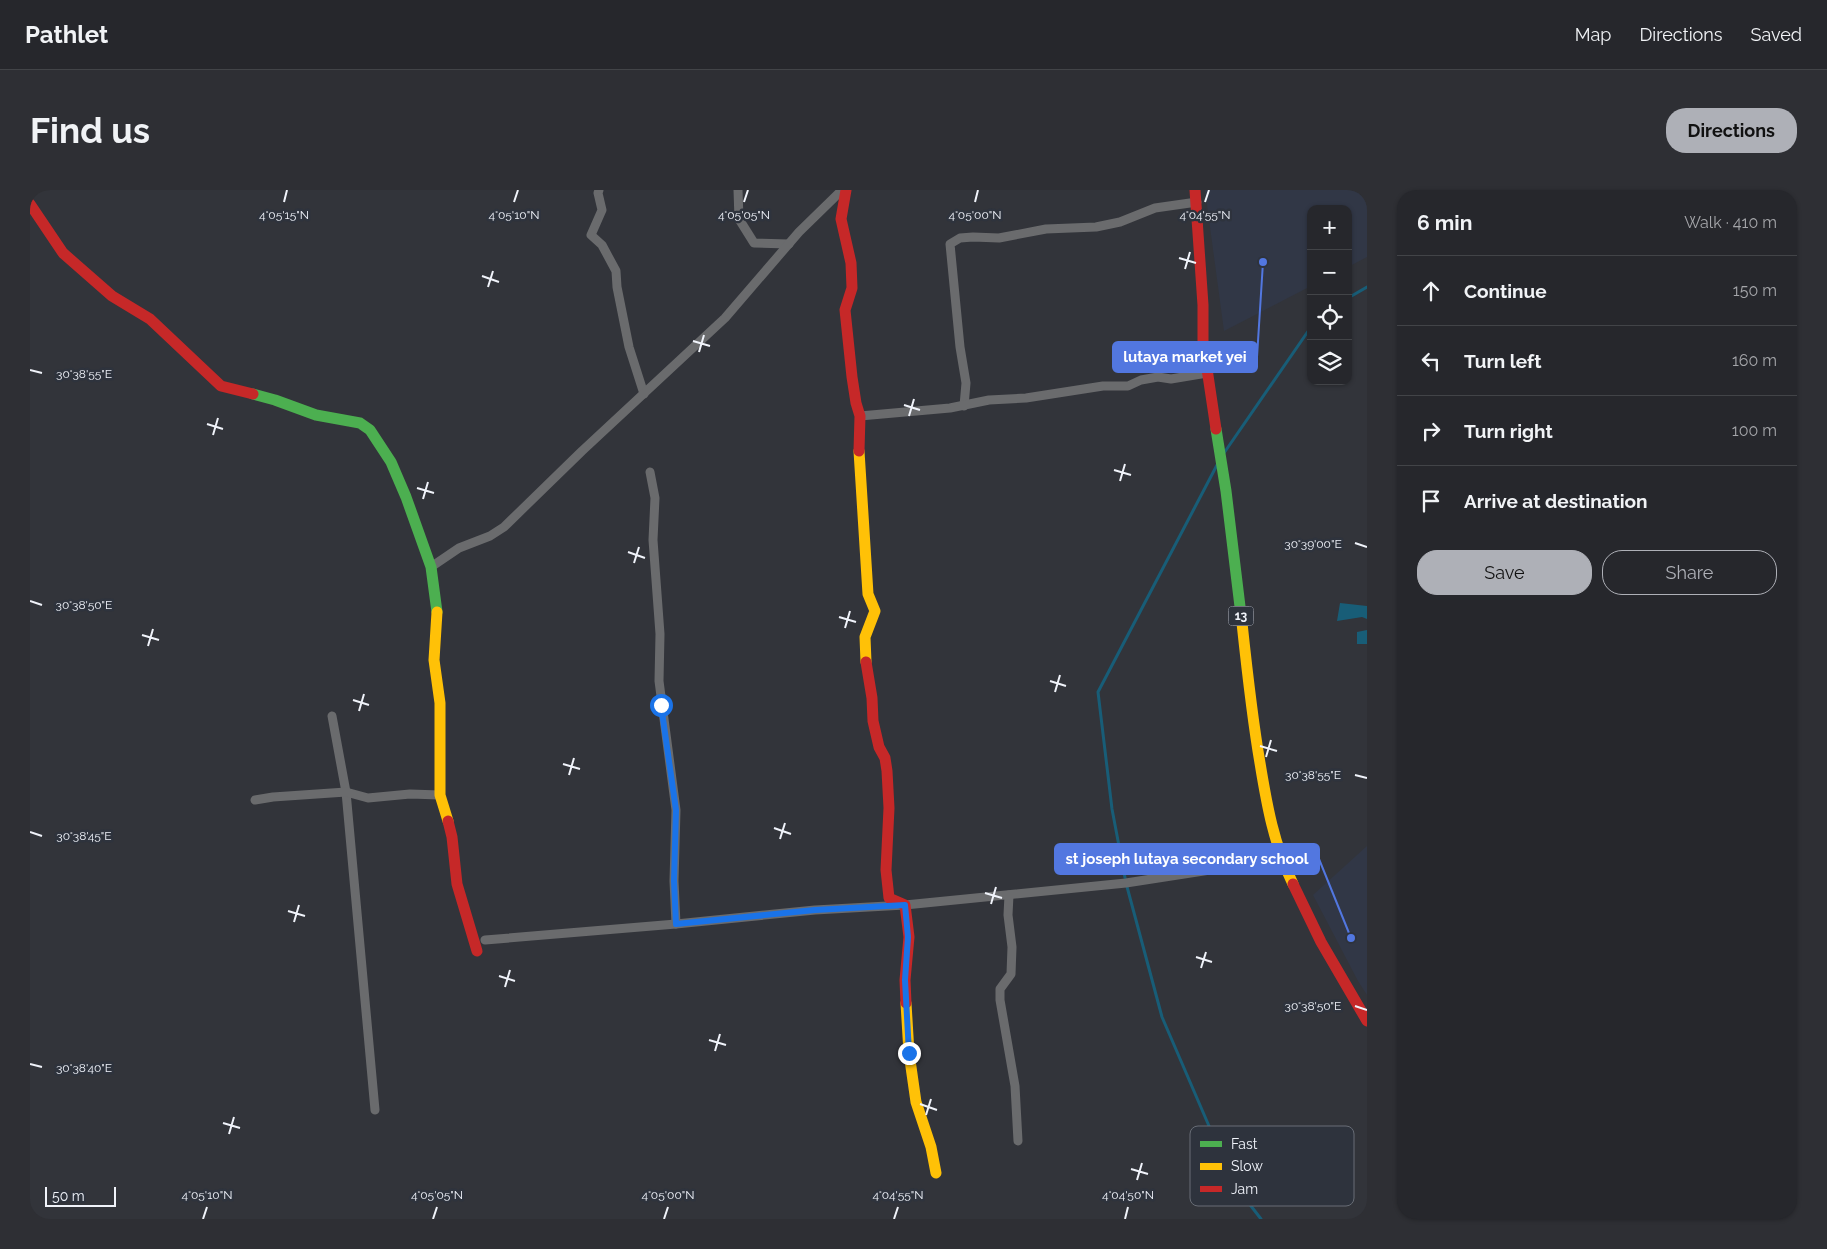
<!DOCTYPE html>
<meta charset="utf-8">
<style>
:root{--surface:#26272c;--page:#2e2f34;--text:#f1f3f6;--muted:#a4a5a9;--line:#424448;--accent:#aeb0b7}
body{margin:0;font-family:Raleway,sans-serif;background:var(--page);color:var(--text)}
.controls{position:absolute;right:15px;top:15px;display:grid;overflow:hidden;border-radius:10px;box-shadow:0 1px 4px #0004}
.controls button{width:45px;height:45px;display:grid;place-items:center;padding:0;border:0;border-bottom:1px solid var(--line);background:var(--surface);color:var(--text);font:25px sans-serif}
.scale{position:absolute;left:15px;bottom:12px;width:71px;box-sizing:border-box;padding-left:5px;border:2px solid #f0f3fa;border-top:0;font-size:14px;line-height:18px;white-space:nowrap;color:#f0f3fa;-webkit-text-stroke:4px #2e333d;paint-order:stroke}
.stop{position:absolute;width:15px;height:15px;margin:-11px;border:4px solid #1a73e8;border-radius:50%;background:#fff}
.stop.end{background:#1a73e8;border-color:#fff;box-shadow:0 1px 5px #0008}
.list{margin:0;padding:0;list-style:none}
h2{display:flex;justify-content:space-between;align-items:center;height:65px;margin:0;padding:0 20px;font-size:21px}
h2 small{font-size:16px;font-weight:400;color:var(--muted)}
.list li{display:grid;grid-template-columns:32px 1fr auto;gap:15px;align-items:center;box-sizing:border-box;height:70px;padding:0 20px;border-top:1px solid var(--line)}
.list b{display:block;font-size:19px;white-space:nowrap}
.list em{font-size:16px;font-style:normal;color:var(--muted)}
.actions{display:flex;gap:10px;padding:15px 20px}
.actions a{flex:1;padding:11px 0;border:1px solid var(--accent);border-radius:20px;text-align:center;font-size:18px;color:var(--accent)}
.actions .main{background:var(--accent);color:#111}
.icon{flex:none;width:28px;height:28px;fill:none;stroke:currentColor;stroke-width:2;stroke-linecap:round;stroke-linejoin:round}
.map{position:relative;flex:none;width:1337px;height:1029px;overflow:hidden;border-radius:20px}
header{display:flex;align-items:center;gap:30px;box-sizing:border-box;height:70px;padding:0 25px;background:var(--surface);border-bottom:1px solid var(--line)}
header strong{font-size:24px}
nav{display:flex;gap:28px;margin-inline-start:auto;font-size:18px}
.intro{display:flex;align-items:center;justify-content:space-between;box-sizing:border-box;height:120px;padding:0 30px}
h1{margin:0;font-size:35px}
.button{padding:12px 22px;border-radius:20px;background:var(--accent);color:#111;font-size:18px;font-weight:700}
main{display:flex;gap:30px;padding:0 30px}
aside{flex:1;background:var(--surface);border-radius:20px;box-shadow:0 1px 4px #0004}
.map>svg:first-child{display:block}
</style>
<header>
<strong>Pathlet</strong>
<nav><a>Map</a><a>Directions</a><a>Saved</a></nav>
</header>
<div class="intro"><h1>Find us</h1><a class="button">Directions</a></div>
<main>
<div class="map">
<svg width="1337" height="1029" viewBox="0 0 1337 1029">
<rect width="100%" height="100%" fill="#32343a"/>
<g fill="#313746">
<path d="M1175 0H1337V67L1318 77V19H1281V96L1194 141Z"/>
<path d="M1337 656V805L1328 791 1283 705Z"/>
</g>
<g fill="#185d77">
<path d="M1310 413 1337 416V429L1332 427 1307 431Z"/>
<path d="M1337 440V454H1327V442Z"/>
</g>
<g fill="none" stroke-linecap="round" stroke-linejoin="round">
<g stroke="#185d77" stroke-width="3">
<path d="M1318 108 1337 97"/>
<path d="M1194 263 1281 137"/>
<path d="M1187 275 1068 502 1082 619 1096 693 1132 827 1204 994 1231 1029"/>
</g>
<g stroke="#6a6b6d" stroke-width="9">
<path d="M569 0 568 3 572 20 561 45 572 55 586 81 587 97 599 157 614 204"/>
<path d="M708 0 709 29 724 53 759 54"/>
<path d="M934 216 936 193 930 157 920 54 930 48 943 47 969 48 1016 39 1066 37 1090 32 1125 18 1167 12"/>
<path d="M830 226 920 218 959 210 996 208 1073 196H1098L1111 190 1128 187 1141 189 1177 183"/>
<path d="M620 282 625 308 623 350 630 444 629 491 646 620 644 691 646 734"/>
<path d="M401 377 429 358 460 346 474 337 552 261 695 128 769 42 812 0"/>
<path d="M302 526 316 602 345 920"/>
<path d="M225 610 243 607 316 602 338 608 380 604 410 605"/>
<path d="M979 705 978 725 982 757 981 784 970 799V810L985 896 988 951"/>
<path d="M455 750 646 734 785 720 875 715 1096 693 1251 669"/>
</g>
<g stroke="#4caf50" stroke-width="11">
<path d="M223 204 245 210 286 225 330 233 340 240 361 272 376 307 401 377 407 422"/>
<path d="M1186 239 1196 301 1212 433"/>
</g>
<g stroke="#ffc107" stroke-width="11">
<path d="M829 261 838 404 845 421 835 447 836 472"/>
<path d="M407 422 404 470 410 513V605L418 631"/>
<path d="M1212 433C1217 480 1222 527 1230 573 1237 616 1244 655 1263 694"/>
<path d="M876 813 879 863 886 912 901 957 906 983"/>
</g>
<g stroke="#c62828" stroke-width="11">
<path d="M816 0 811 29 821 73 822 98 815 120 822 187 826 213 830 226 829 261"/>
<path d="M1165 0 1173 115V152L1186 239"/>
<path d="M0 14 33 63 82 106 120 129 191 196 223 204"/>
<path d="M836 472 842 508 843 531 849 557 855 568 857 581 859 618 856 680 859 708 875 715 879 747 875 790 876 813"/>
<path d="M418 631 422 647 427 694 447 761"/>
<path d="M1263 694 1291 752 1337 831"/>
</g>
</g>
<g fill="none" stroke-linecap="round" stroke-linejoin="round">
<path stroke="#1a73e8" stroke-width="6" d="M631 515 646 620 644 691 646 734 785 720 875 715 878 747 875 790 879 863"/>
</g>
<path fill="none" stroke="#f0f3fa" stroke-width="2" d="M254 12 257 0M484 12 488 0M714 12 718 0M945 12 948 0M1175 12 1179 0M1149 68 1166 73M1155 79 1160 62M452 86 469 92M458 97 463 81M663 151 680 156M669 162 674 145M0 180 12 183M874 215 890 220M879 226 884 209M177 234 193 239M183 245 188 228M1084 280 1101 285M1090 291 1095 274M387 298 404 303M393 309 398 292M1325 353 1337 357M598 362 615 368M604 373 609 357M0 411 12 415M809 427 826 432M815 438 820 421M112 445 129 450M118 456 123 439M1020 491 1036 496M1025 502 1030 485M323 510 339 515M329 521 334 504M1230 556 1247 561M1236 567 1241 550M533 574 550 579M539 585 544 568M1325 585 1337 588M744 638 761 644M0 642 12 646M750 649 755 633M955 703 972 708M961 714 966 697M258 721 275 726M264 732 269 715M1166 767 1182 772M1171 778 1176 762M469 786 485 791M475 797 480 780M1325 816 1337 820M679 850 696 855M685 861 690 844M0 874 12 877M890 914 907 920M896 925 901 909M193 933 210 938M199 944 204 927M1101 979 1118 984M1107 990 1112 973M173 1029 177 1017M403 1029 407 1017M634 1029 638 1017M864 1029 868 1017M1095 1029 1098 1017"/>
<g text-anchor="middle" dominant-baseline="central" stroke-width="5" stroke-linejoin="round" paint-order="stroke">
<rect fill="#2e333d" stroke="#b6b9c1" stroke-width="1" x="1198.5" y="416.5" width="25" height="19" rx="4"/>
<g font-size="12" font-weight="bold" fill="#f0f3fa">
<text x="1211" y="426">13</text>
</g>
</g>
<rect x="1160" y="936" width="164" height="80" rx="8" fill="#2e333d" stroke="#686d76" stroke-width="1"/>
<rect x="1170" y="951" width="22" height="6" fill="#4caf50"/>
<rect x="1170" y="973" width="22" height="7" fill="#ffc107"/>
<rect x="1170" y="996" width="22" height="6" fill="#c62828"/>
<g font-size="14" fill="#f0f3fa">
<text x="1201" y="959">Fast</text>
<text x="1201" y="981">Slow</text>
<text x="1201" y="1004">Jam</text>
</g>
<g font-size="12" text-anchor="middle" fill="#f0f3fa" stroke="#2e333d" stroke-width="5" stroke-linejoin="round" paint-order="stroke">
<text x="254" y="29">4°05'15"N</text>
<text x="484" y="29">4°05'10"N</text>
<text x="714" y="29">4°05'05"N</text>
<text x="945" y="29">4°05'00"N</text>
<text x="1175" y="29">4°04'55"N</text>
<text x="54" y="188">30°38'55"E</text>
<text x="1283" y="358">30°39'00"E</text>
<text x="54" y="419">30°38'50"E</text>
<text x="1283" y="589">30°38'55"E</text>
<text x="54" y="650">30°38'45"E</text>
<text x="1283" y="820">30°38'50"E</text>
<text x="54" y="882">30°38'40"E</text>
<text x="177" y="1009">4°05'10"N</text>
<text x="407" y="1009">4°05'05"N</text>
<text x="638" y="1009">4°05'00"N</text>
<text x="868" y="1009">4°04'55"N</text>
<text x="1098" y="1009">4°04'50"N</text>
</g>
<path fill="none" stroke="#5277e0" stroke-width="2" d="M1233 72L1227 167M1321 748L1289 669"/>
<g fill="#5277e0" stroke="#2e333d" stroke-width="2">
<circle cx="1233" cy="72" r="5"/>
<circle cx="1321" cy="748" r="5"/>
</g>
<g fill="#5277e0" stroke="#5277e0" stroke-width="2">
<rect x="1083" y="152" width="144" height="30" rx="5"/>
<rect x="1025" y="654" width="264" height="30" rx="5"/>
</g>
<g font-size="15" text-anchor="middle" font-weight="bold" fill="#fff">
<text x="1155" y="172">lutaya market yei</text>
<text x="1157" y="674">st joseph lutaya secondary school</text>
</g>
</svg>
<div class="controls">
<button>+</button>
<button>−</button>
<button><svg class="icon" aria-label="locate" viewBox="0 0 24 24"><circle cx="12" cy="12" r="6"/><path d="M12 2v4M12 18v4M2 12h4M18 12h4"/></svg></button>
<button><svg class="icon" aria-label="layers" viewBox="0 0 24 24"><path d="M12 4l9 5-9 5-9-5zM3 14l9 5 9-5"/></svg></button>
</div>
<div class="scale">50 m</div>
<div class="stop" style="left:631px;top:515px"></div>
<div class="stop end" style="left:879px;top:863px"></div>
</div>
<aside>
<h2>6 min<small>Walk · 410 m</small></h2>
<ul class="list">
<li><svg class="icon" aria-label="ahead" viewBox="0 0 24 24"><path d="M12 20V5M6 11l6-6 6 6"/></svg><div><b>Continue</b></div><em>150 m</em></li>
<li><svg class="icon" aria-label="left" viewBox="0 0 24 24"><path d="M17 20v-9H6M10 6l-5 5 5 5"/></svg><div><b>Turn left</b></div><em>160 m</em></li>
<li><svg class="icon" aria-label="right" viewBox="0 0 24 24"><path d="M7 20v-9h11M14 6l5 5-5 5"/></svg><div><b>Turn right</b></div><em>100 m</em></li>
<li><svg class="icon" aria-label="arrive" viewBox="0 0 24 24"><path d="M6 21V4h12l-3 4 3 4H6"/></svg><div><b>Arrive at destination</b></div></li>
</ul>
<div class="actions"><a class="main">Save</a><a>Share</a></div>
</aside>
</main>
